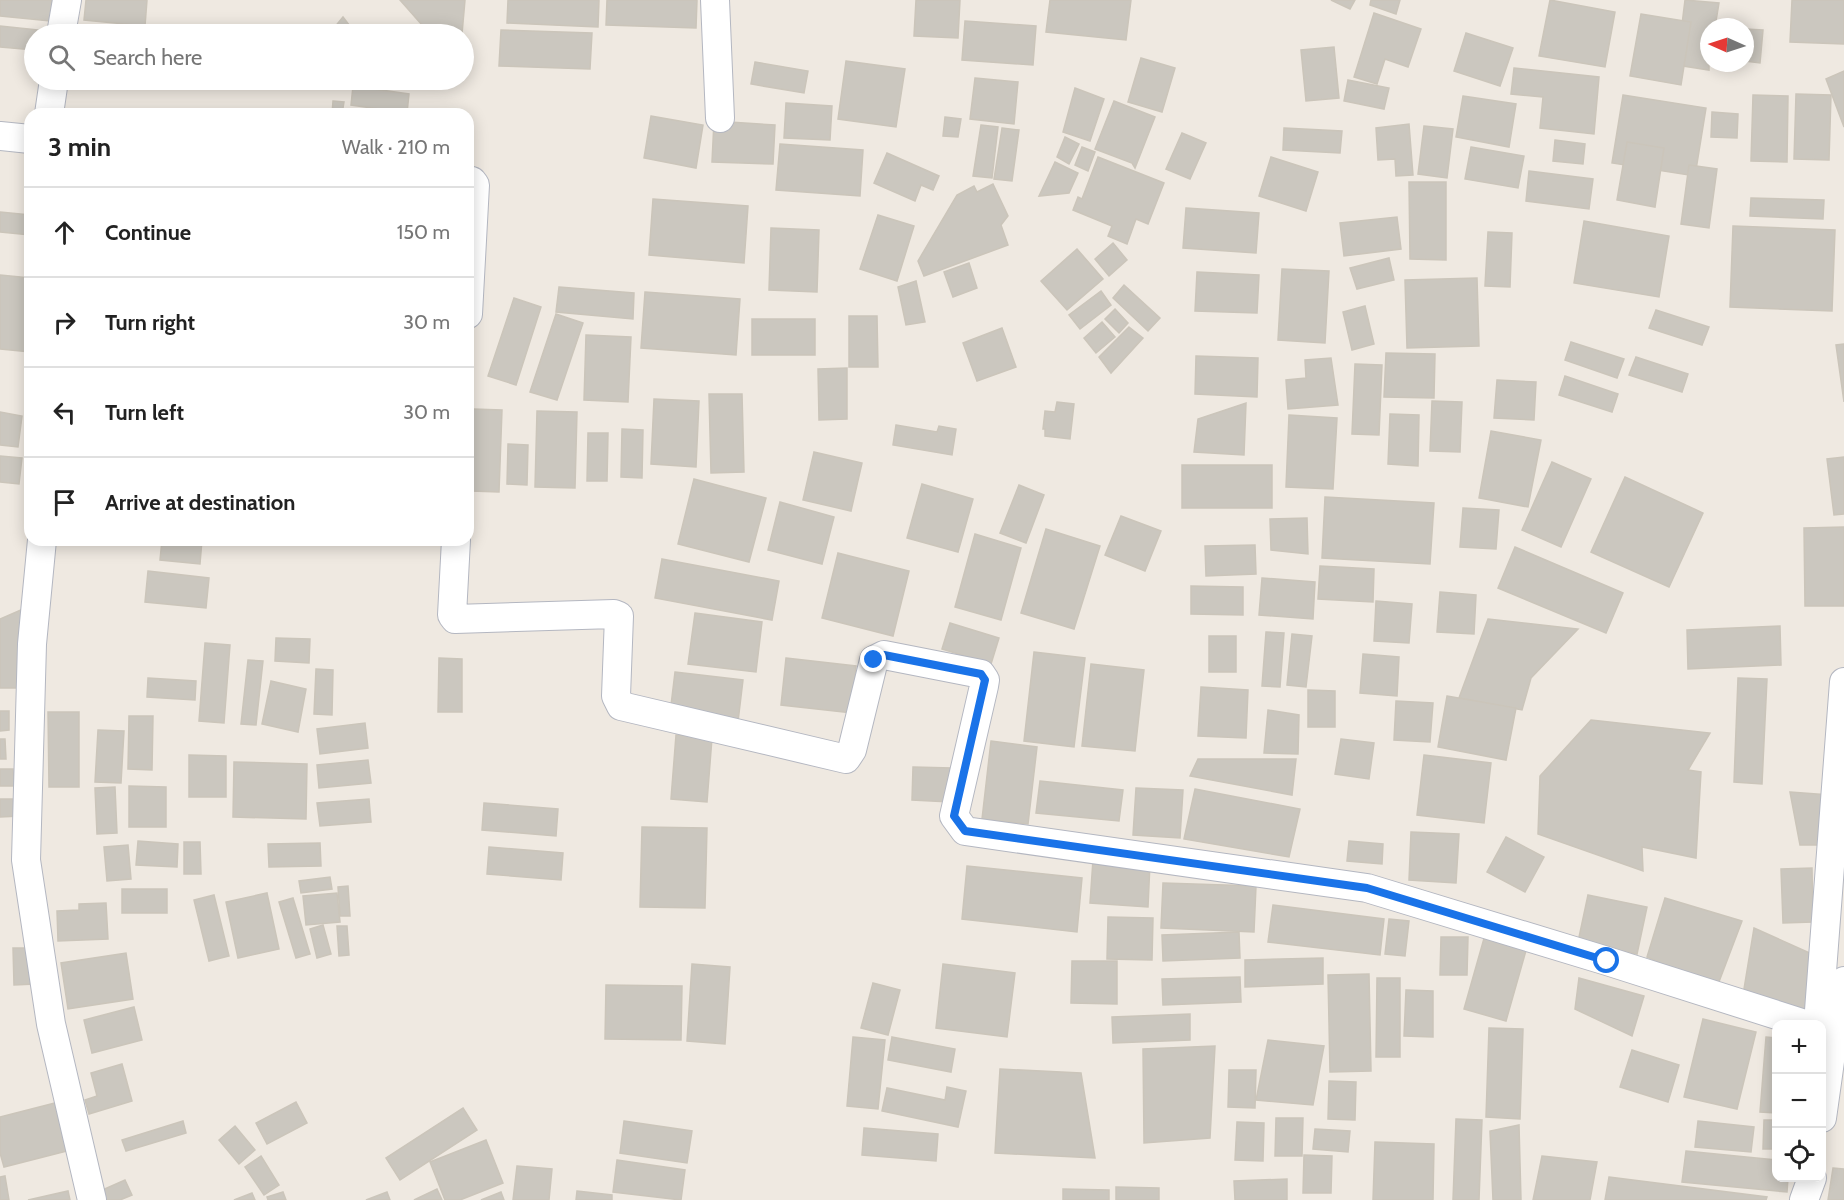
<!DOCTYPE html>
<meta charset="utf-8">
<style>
:root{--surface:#fff;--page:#f6f6f6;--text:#222;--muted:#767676;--line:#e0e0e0}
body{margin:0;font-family:Cabin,sans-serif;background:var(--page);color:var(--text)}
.controls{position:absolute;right:18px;bottom:18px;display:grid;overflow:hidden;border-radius:12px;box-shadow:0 3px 15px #0003}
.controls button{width:54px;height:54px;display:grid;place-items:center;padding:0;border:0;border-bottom:2px solid var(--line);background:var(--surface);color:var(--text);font:30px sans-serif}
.compass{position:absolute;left:1700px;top:18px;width:54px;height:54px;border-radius:50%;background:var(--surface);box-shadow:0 3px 15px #0003;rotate:273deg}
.stop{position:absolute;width:18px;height:18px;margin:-14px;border:4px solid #1a73e8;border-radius:50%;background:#fff}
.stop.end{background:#1a73e8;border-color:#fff;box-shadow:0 2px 6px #0008}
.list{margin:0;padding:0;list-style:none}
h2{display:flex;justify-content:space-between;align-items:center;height:78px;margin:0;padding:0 24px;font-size:26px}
h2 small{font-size:20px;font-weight:400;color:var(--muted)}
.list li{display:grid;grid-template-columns:39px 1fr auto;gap:18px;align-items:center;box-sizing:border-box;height:90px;padding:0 24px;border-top:2px solid var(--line)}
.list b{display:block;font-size:22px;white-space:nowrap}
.list em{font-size:20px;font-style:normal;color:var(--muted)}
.icon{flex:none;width:33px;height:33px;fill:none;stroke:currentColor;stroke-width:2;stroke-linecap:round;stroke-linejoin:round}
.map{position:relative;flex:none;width:1844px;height:1200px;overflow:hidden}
.search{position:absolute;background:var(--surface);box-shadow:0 3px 15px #0003;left:24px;top:24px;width:450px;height:66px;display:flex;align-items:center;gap:15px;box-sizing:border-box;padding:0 21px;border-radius:33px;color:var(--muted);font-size:22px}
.panel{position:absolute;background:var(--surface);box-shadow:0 3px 15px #0003;left:24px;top:108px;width:450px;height:438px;border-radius:18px}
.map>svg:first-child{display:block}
</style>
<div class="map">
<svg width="1844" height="1200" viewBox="0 0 1844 1200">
<rect width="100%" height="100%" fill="#efe9e1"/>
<g fill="#cbc7bf" stroke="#cbc5ba" stroke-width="1.5">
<path d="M0 0H52L50 21 0 16Z"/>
<path d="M86 0H147L145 26 84 20Z"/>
<path d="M400 0H465L462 34H430Z"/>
<path d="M508 0H599L598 27 507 23Z"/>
<path d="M607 0H697L696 28 606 25Z"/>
<path d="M916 0H960L958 38 914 36Z"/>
<path d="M1050 0H1131L1126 40 1046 32Z"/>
<path d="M1331 0H1355L1350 9Z"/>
<path d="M1371 0H1400L1396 14 1370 5Z"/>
<path d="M1550 0 1615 12 1605 67 1539 56Z"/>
<path d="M1685 0 1719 3 1715 27H1709V70L1677 65Z"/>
<path d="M1792 0H1844V44L1790 42Z"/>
<path d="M1374 13 1421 29 1408 67 1385 59 1377 84 1354 77Z"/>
<path d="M1641 14 1691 22 1681 85 1630 76Z"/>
<path d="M343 17 356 34H329Z"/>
<path d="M965 21 1036 26 1033 65 962 60Z"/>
<path d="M0 26 47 31V34H34V50L0 47Z"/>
<path d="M1745 29 1763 30 1760 63 1745 61Z"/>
<path d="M501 30 592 33 590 69 499 66Z"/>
<path d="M1466 33 1513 48 1500 86 1454 71Z"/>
<path d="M1334 47 1339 98 1306 101 1301 50Z"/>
<path d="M1141 58 1175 68 1162 112 1128 102Z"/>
<path d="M846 61 905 69 896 127 838 119Z"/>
<path d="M755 62 808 71 804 93 751 84Z"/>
<path d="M1514 68 1599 77 1594 134 1540 128 1543 97 1511 94Z"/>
<path d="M1844 71V127L1826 79Z"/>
<path d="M975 78 1018 82 1014 124 970 119Z"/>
<path d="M298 80H388L395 89Z"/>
<path d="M1348 80 1389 88 1384 109 1344 101Z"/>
<path d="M353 86 409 94 407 113 351 105Z"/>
<path d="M1075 88 1104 99 1090 141 1063 132Z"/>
<path d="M1796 94 1831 95 1829 160 1794 159Z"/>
<path d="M1623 95 1706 108 1695 176 1612 163Z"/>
<path d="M1753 95 1788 96 1787 162 1751 161Z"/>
<path d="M1463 96 1516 104 1509 147 1456 137Z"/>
<path d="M333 101 344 102 342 114H332Z"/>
<path d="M1114 101 1155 117 1135 168 1132 163 1095 149Z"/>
<path d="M786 103 832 106 830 140 784 138Z"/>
<path d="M1712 112 1738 114 1737 138 1711 137Z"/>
<path d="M651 116 703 125 696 168 644 158Z"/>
<path d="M945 117 961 119 958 137 943 136Z"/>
<path d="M714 121 775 125 773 164 712 162Z"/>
<path d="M1409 124 1413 175 1396 176 1395 159 1378 160 1376 128Z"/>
<path d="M981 125 998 127 992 178 973 176Z"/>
<path d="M1424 126 1453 129 1447 178 1418 174Z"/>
<path d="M1002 128 1019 130 1012 181 994 179Z"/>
<path d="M1284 128 1342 131 1340 153 1283 150Z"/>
<path d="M1182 133 1206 143 1190 179 1166 169Z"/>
<path d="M1065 137 1079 144 1069 164 1057 157Z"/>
<path d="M1555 140 1585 144 1583 164 1553 161Z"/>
<path d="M1627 142 1664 148 1655 207 1617 200Z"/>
<path d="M780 144 863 150 860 196 776 190Z"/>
<path d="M1082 147 1095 152 1088 171 1075 165Z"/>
<path d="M1471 147 1524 156 1518 188 1465 179Z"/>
<path d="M887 153 939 176 933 190 921 185 915 201 874 183Z"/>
<path d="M1098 157 1164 183 1148 224 1136 219 1127 244 1108 236 1112 226 1073 210 1078 197 1082 199Z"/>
<path d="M1271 157 1318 172 1306 211 1259 196Z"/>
<path d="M1055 162 1078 173 1069 193 1039 196Z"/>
<path d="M1689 165 1717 169 1709 228 1681 224Z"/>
<path d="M1529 171 1593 179 1589 209 1526 201Z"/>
<path d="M1409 182H1446V260L1410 259Z"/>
<path d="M993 184 1008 216 1001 225 1008 245 924 276 918 261 957 195 974 186 977 192Z"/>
<path d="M1751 198 1824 200 1823 219 1750 216Z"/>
<path d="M653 199 748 206 744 263 649 255Z"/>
<path d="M1186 208 1259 213 1256 253 1183 248Z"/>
<path d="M0 212 30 215V235L0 232Z"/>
<path d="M878 215 914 226 897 281 860 269Z"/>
<path d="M1397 217 1401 249 1344 256 1340 223Z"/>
<path d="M1584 221 1669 236 1659 297 1574 283Z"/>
<path d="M1733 226 1835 230 1832 311 1730 307Z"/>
<path d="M771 228 819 230 817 292 769 290Z"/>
<path d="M1488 232 1512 233 1510 287 1485 286Z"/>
<path d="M1113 243 1127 260 1109 276 1095 259Z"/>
<path d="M1077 249 1103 279 1067 310 1041 281Z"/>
<path d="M1389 258 1394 280 1357 289 1350 268Z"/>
<path d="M969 263 977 288 953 297 944 272Z"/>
<path d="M1282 269 1329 271 1325 343 1278 340Z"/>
<path d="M1197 272 1259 275 1257 313 1195 311Z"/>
<path d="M0 275 30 278V352L0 349Z"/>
<path d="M1477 278 1479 346 1407 348 1405 280Z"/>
<path d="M916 281 925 322 906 325 898 287Z"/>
<path d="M1124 285 1160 318 1148 331 1113 298Z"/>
<path d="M559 287 634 293 633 319 556 312Z"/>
<path d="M1101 291 1111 305 1080 329 1069 315Z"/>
<path d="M645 292 740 299 736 355 641 348Z"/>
<path d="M514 298 541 307 516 385 488 376Z"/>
<path d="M1365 306 1374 344 1352 350 1343 312Z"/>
<path d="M1115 309 1128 323 1119 333 1105 319Z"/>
<path d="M1656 310 1709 327 1702 345 1649 328Z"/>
<path d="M556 314 583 323 557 400 530 392Z"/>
<path d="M849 316H877L878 367H849Z"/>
<rect x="752" y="319" width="63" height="36"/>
<path d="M1102 322 1115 337 1096 353 1084 338Z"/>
<path d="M1129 327 1143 338 1111 373 1099 357Z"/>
<path d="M1002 328 1016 367 977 381 963 343Z"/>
<path d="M586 335 631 337 628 402 584 400Z"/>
<path d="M1571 342 1624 359 1617 378 1565 360Z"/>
<path d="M1844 344V402L1836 345Z"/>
<path d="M1386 353 1435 354 1434 398 1384 397Z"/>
<path d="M1196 356 1258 358 1257 397 1195 394Z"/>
<path d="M1636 357 1688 374 1682 392 1629 375Z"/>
<path d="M1331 358 1338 405 1288 409 1286 380 1306 378 1305 360Z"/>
<path d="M1355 364 1382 365 1379 435 1352 434Z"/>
<path d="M847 368V419L819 420 818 369Z"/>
<path d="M1565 376 1618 394 1612 412 1559 395Z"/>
<path d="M1497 380 1536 382 1534 420 1494 418Z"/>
<path d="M709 394H742L744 472 711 473Z"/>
<path d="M654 399 699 401 696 467 651 464Z"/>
<path d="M1432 401 1462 402 1460 452 1430 451Z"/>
<path d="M1057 402 1074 404 1070 439 1045 436V429H1043L1045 411 1055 412Z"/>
<path d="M1246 403 1244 455 1194 452 1198 419Z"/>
<path d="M473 409 502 410 499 492 471 491Z"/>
<path d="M537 411 577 412 575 488 535 487Z"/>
<path d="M0 412 22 416 18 447 0 445Z"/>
<path d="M1390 414 1419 415 1418 466 1388 464Z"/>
<path d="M1289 415 1337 418 1333 489 1286 487Z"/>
<path d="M896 425 937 432 939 426 956 429 952 455 893 445Z"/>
<path d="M622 429 643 430 642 478 621 477Z"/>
<path d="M1491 431 1541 440 1528 507 1479 498Z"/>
<path d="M588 433H608L607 481H587Z"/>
<path d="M508 444 528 445 527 485 507 484Z"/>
<path d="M814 452 862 463 851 511 803 500Z"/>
<path d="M0 456 22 458 19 484 0 482Z"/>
<path d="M1844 457V514L1834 515 1827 459Z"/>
<path d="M1552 462 1591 479 1561 547 1522 530Z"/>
<rect x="1182" y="465" width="90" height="43"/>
<path d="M1625 477 1703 513 1669 587 1591 552Z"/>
<path d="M694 479 766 498 749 562 678 544Z"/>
<path d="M922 484 973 499 958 552 907 538Z"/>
<path d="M1019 485 1044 495 1026 543 1000 533Z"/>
<path d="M1325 497 1434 503 1430 564 1322 558Z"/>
<path d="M780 502 834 517 822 564 768 550Z"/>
<path d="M1463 508 1499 510 1496 549 1460 547Z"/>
<path d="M1121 516 1161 531 1145 571 1105 555Z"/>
<path d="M1307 518 1308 554 1271 550 1270 519Z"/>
<path d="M1844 527V606H1805L1804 528Z"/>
<path d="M1046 529 1100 546 1074 629 1021 613Z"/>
<path d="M975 534 1021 548 1001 620 955 607Z"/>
<path d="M162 540H202L200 564 160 560Z"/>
<path d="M1255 545 1256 574 1206 576 1205 546Z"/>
<path d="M1515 547 1623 593 1606 633 1498 588Z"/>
<path d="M838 553 909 571 893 636 822 618Z"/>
<path d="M662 559 779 581 772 620 655 598Z"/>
<path d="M1320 566 1374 569 1373 602 1318 599Z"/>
<path d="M148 571 209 578 206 608 145 602Z"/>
<path d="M1262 578 1315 582 1313 619 1259 615Z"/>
<path d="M1191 586 1243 587V615L1191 614Z"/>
<path d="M1440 592 1476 595 1474 634 1437 632Z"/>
<path d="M1376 601 1412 604 1409 643 1374 641Z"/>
<path d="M21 610V688H0V619Z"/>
<path d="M695 613 762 622 756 672 688 664Z"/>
<path d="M1488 619 1578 629 1531 678 1522 710 1459 698Z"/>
<path d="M950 623 999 638 991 664 942 649Z"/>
<path d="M1780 626 1781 665 1688 669 1687 630Z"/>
<path d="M1266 632 1284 633 1280 687 1262 686Z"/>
<path d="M1292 634 1312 636 1306 687 1287 685Z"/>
<rect x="1209" y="636" width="27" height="36"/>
<path d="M276 638 310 639 309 663 275 661Z"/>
<path d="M205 643 230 645 224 723 199 721Z"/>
<path d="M1034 652 1085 658 1074 747 1024 741Z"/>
<path d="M1363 654 1399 657 1397 696 1360 693Z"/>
<path d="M439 658 462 659V712H438Z"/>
<path d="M786 658 856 666 852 713 781 705Z"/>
<path d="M248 660 263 661 256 725 241 724Z"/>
<path d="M1091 664 1144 670 1135 751 1082 746Z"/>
<path d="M316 669 333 670 332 715 314 714Z"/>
<path d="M675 672 743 680 737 730 669 722Z"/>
<path d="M148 678 196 681 195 700 147 697Z"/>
<path d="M1738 678 1767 679 1762 784 1734 782Z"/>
<path d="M271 681 306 689 298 732 262 724Z"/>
<path d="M1201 687 1248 690 1246 738 1198 736Z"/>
<path d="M1308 690 1335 691V727H1308Z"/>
<path d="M1447 696 1516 708 1506 760 1438 747Z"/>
<path d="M1396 701 1433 703 1430 742 1394 740Z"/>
<path d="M1268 710 1299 715 1298 754 1264 753Z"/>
<path d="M0 711H9V730L0 731Z"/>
<path d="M48 712H79V787H49Z"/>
<path d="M129 716H153L152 770 128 769Z"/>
<path d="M1591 720 1710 733 1688 770 1701 772 1696 858 1642 847 1643 871 1538 834 1540 776Z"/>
<path d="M365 723 368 748 320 754 317 729Z"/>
<path d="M98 730 124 731 121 783 95 782Z"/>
<path d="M676 735 712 738 707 802 671 799Z"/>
<path d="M0 739H5L6 759H0Z"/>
<path d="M1341 739 1374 743 1369 779 1335 774Z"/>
<path d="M991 741 1037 747 1028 824 982 819Z"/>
<path d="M189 755 226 756V797H189Z"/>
<path d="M1424 755 1491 763 1484 823 1417 815Z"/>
<path d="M1198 759H1296L1292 795 1190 776Z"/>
<path d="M368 760 371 783 319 788 317 765Z"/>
<path d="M234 762 307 764 306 819 233 817Z"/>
<path d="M913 767 952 768 950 802 912 800Z"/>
<path d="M0 769H13L14 786H0Z"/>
<path d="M1040 781 1123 790 1119 821 1036 813Z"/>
<path d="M129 786 166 787V827H129Z"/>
<path d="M115 787 117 833 97 834 95 788Z"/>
<path d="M1136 788 1183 790 1180 838 1133 835Z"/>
<path d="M1195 789 1300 809 1289 857 1184 839Z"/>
<path d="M1790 792 1844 796V845H1800Z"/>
<path d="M0 799H20V816L0 817Z"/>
<path d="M369 799 371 822 320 826 317 803Z"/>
<path d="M484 803 558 809 556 836 482 830Z"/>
<path d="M642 827 707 828 705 908 640 907Z"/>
<path d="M1411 832 1459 834 1456 883 1409 880Z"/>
<path d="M1506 837 1544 857 1525 892 1487 872Z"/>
<path d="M138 841 178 844 177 867 136 865Z"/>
<path d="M1349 841 1383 844 1382 864 1347 861Z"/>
<path d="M184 842H200L201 874H184Z"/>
<path d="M320 843 321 866 269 867 268 844Z"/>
<path d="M128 845 131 879 107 881 104 847Z"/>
<path d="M489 847 563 853 561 880 487 874Z"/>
<path d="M1093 860 1150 863 1148 907 1090 903Z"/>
<path d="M967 866 1082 878 1077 932 962 919Z"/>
<path d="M1812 868 1813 922 1783 923 1781 869Z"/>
<path d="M330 877 332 889 301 893 299 881Z"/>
<path d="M1163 883 1256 886 1254 932 1161 928Z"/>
<path d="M348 886 350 916H340L338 887Z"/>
<rect x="122" y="889" width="45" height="24"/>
<path d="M267 893 279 949 238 958 226 902Z"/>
<path d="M337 893 340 922 306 925 303 896Z"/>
<path d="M214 895 229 956 209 961 194 900Z"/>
<path d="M1588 895 1647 907 1637 954 1578 942Z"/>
<path d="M293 898 310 954 296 958 279 902Z"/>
<path d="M1665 898 1742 921 1717 987 1647 957Z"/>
<path d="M106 903 108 939 58 941 57 911 79 910V904Z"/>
<path d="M1273 905 1384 919 1380 955 1268 942Z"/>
<path d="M1108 917 1153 918 1152 960 1107 959Z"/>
<path d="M1389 919 1409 921 1405 956 1385 954Z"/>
<path d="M323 925 331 954 317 958 310 929Z"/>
<path d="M337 926H347L349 955 339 956Z"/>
<path d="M1754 928 1823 959 1815 1018 1744 989Z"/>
<path d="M1239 932 1240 958 1163 961 1162 935Z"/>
<path d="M1485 935 1527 947 1506 1021 1464 1009Z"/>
<path d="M1441 937H1468L1467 975H1440Z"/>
<path d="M13 948H33L35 984 14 985Z"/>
<path d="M126 953 133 999 68 1009 61 963Z"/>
<path d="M1323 958V984L1245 987V960Z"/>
<path d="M1072 961H1117V1004L1071 1003Z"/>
<path d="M692 964 730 967 725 1044 687 1041Z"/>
<path d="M943 964 1015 973 1007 1037 936 1028Z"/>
<path d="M1369 974 1371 1071 1330 1072 1328 975Z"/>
<path d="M1240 977 1241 1002 1163 1005 1162 979Z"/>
<path d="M1377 978H1400V1057H1376Z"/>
<path d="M1579 978 1644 996 1632 1036 1575 1009Z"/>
<path d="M873 983 900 990 888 1035 861 1028Z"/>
<path d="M606 985 682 986 681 1040 605 1039Z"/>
<path d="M1406 990 1433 991V1037L1404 1036Z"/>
<path d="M134 1007 142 1040 92 1053 84 1020Z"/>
<path d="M1190 1014V1040L1113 1043 1112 1017Z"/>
<path d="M1703 1019 1756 1032 1737 1109 1684 1097Z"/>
<path d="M1489 1028 1523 1029 1520 1119 1486 1117Z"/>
<path d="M853 1037 885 1040 878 1109 847 1106Z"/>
<path d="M892 1037 955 1049 951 1072 888 1060Z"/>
<path d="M1766 1037 1776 1038V1113L1760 1112Z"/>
<path d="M1268 1040 1324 1046 1313 1105 1256 1100Z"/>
<path d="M1215 1046 1210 1138 1144 1143 1143 1049Z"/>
<path d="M1632 1050 1679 1065 1668 1102 1620 1087Z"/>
<path d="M122 1064 132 1101 89 1114 85 1100 97 1096 91 1073Z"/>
<path d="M1000 1069 1081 1073 1095 1158 995 1153Z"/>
<path d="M1229 1070H1256L1255 1108 1228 1107Z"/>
<path d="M1329 1081 1356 1082 1355 1120 1328 1119Z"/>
<path d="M947 1087 966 1091 958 1127 882 1111 887 1088 945 1100Z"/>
<path d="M296 1102 307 1123 267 1144 256 1123Z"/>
<path d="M55 1103 67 1151 4 1167 0 1153V1117Z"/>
<path d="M463 1108 477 1130 400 1180 386 1158Z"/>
<path d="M1276 1118H1303L1302 1156H1275Z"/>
<path d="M1456 1119 1482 1120 1479 1200H1453Z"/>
<path d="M1764 1120H1776V1149H1763Z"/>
<path d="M183 1121 186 1133 126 1151 122 1140Z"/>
<path d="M624 1121 692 1131 687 1163 620 1153Z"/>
<path d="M1698 1121 1754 1127 1751 1152 1695 1147Z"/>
<path d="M1237 1122 1264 1123 1263 1161 1235 1160Z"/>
<path d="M1519 1125 1521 1200H1493L1490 1131Z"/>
<path d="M235 1126 255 1150 239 1164 219 1140Z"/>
<path d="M864 1128 938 1134 936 1161 862 1155Z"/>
<path d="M1315 1129 1350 1131 1348 1152 1313 1149Z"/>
<path d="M486 1140 503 1183 460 1200H445L430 1162Z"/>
<path d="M1375 1142 1434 1144 1433 1200H1373Z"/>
<path d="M1686 1151 1776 1160V1178H1788L1787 1192 1682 1182Z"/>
<path d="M1304 1155 1332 1156 1331 1193H1303Z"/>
<path d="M261 1156 279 1185 264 1195 245 1167Z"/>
<path d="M1542 1156 1597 1162 1590 1200H1533Z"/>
<path d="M617 1160 685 1170 681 1200 613 1192Z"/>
<path d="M517 1166 552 1169 549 1200H513Z"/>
<path d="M1833 1168 1844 1169V1200H1828Z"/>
<path d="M5 1176 9 1200H0V1177Z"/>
<path d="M1609 1177 1767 1197 1766 1200H1605Z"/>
<path d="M1287 1179V1200H1235L1234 1181Z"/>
<path d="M125 1180 132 1195 120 1200H101L98 1192Z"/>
<path d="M1116 1187 1159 1188V1200H1116Z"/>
<path d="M437 1189 442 1200H414Z"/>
<path d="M1063 1189 1109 1190V1200H1063Z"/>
<path d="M68 1191 70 1200H28Z"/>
<path d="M577 1191 612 1195V1200H576Z"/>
<path d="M283 1192 286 1200H268L267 1197Z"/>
<path d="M387 1192 390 1200H366Z"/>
<path d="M501 1192 504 1200H481Z"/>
<path d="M252 1193 255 1200H234Z"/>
</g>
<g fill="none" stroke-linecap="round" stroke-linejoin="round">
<g stroke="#b4b7c1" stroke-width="30">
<g id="minor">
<path d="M715 0 720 118"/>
<path d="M61 34 67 0"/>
<path d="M49 114 54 80"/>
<path d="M0 136 30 139"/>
<path d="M468 180 472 181 475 185 468 314"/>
<path d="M42 540 32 644 26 860 51 1024 92 1200"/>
<path d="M456 540 452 615 455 619 614 614 619 616 616 696 621 706 846 759 852 750 874 660 884 655 981 674 985 680 984 686 954 816 965 831 1367 888 1607 961 1805 1024"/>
<path d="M1818 1024 1844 682"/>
<path d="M1822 1118 1840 990 1844 981"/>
<path d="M1804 1200 1812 1178"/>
</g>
</g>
<use href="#minor" stroke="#fff" stroke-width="28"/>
</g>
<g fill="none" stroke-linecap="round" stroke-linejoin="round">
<path stroke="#1a73e8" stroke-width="8" d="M874 660 884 655 981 674 985 680 954 816 965 831 1367 888 1607 961"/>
</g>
</svg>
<div class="controls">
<button>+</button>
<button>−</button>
<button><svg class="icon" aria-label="locate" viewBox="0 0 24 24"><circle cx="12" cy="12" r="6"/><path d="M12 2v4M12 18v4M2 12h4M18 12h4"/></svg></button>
</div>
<svg class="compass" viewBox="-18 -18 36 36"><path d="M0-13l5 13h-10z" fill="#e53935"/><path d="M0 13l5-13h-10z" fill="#767676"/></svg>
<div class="stop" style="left:1607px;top:961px"></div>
<div class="stop end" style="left:874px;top:660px"></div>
<div class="search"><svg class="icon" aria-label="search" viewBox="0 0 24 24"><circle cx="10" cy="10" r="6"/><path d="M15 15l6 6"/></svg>Search here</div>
<section class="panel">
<h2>3 min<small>Walk · 210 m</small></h2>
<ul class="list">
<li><svg class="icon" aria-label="ahead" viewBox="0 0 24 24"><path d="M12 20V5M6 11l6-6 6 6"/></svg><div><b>Continue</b></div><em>150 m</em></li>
<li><svg class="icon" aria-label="right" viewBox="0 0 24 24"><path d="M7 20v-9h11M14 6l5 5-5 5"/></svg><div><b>Turn right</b></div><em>30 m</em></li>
<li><svg class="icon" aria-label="left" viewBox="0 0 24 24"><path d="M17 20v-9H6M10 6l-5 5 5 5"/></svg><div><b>Turn left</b></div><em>30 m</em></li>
<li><svg class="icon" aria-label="arrive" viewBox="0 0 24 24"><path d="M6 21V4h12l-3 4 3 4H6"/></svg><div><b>Arrive at destination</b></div></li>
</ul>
</section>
</div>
